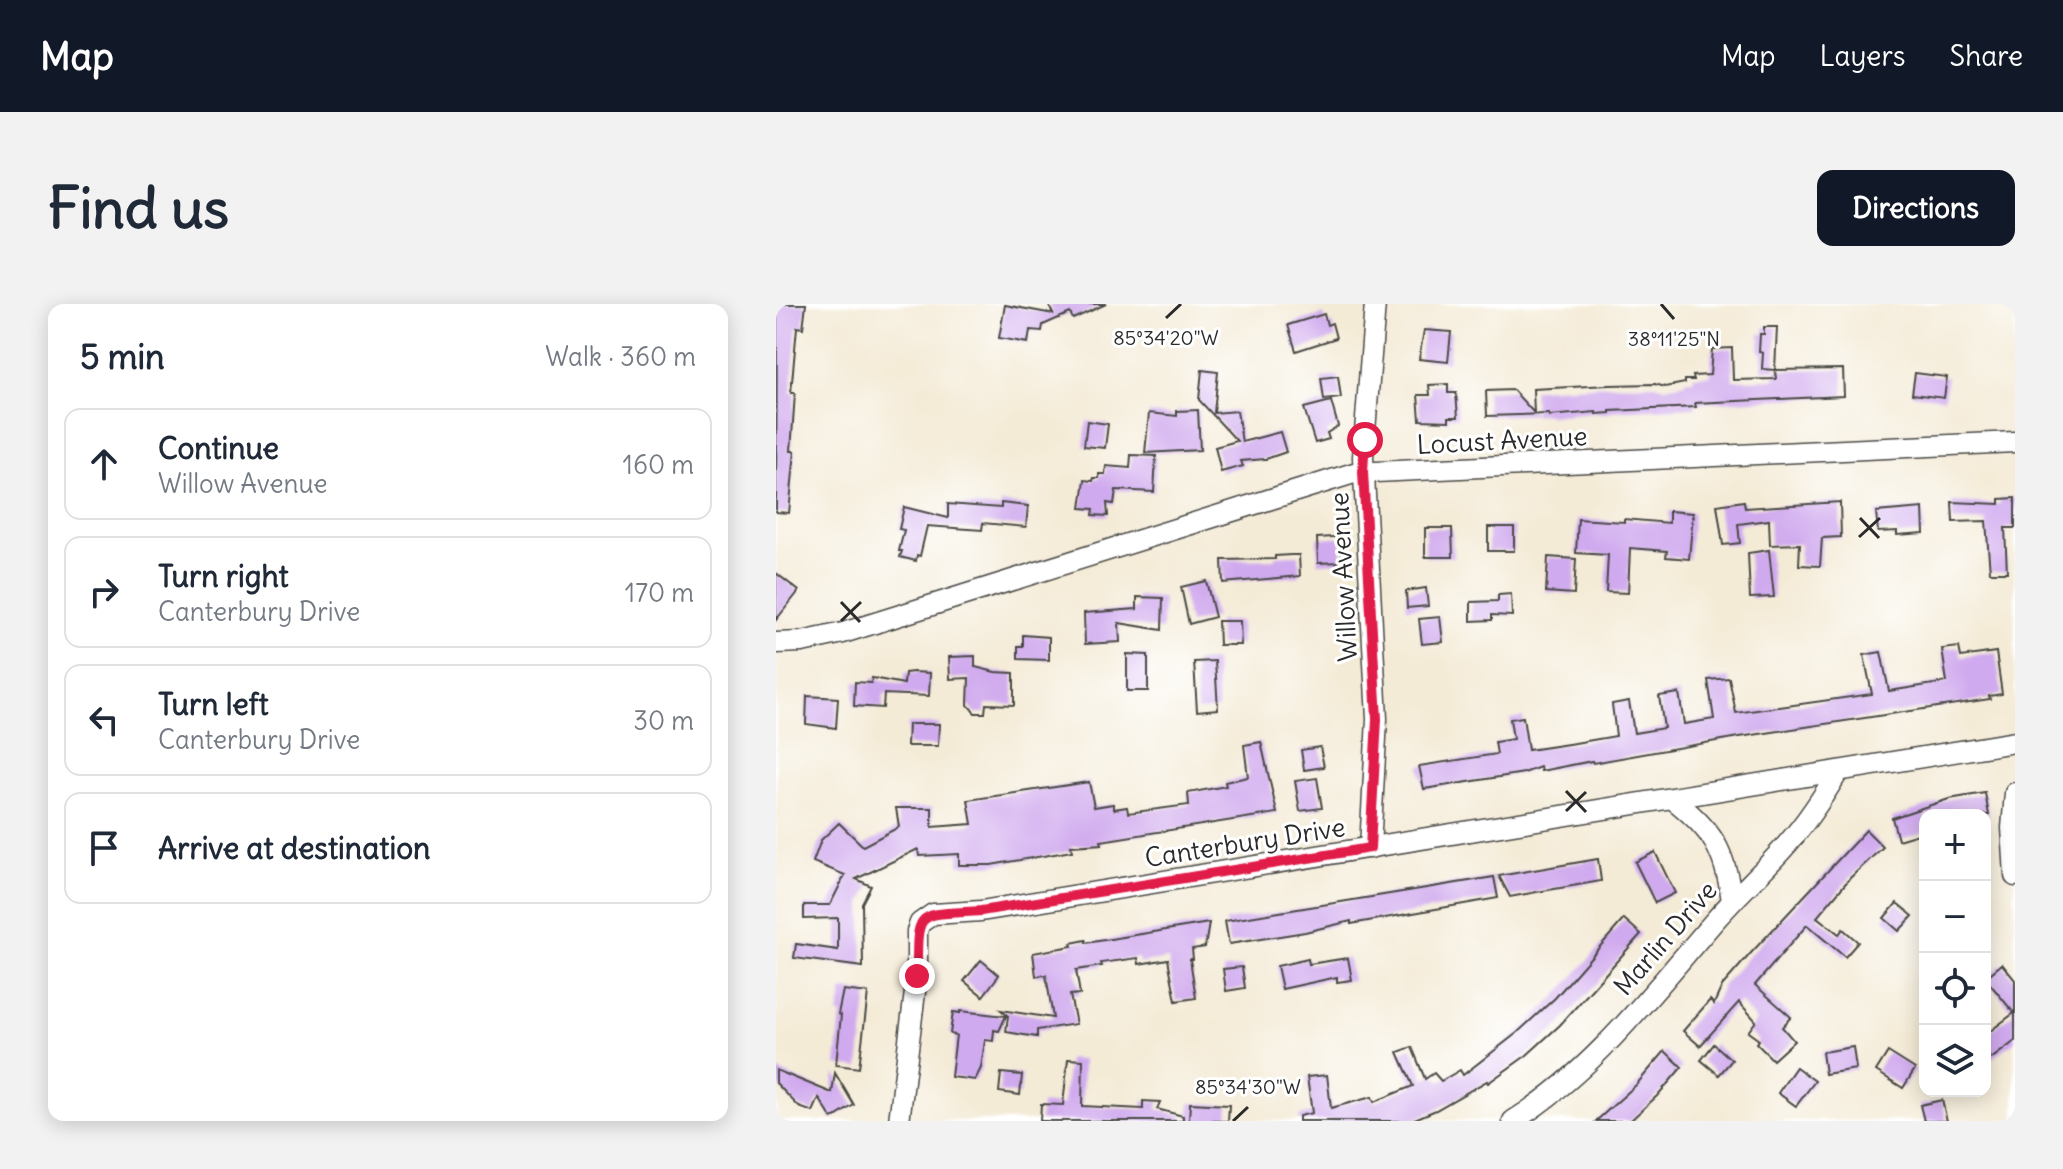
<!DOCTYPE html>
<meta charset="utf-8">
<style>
:root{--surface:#fff;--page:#f2f2f3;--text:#1f2937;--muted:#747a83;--line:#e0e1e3;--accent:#111827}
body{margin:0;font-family:Delius,sans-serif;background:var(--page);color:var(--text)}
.controls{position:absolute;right:24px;bottom:24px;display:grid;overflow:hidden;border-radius:16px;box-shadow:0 4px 20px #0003}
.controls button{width:72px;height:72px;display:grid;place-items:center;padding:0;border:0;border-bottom:2px solid var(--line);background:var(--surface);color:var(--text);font:40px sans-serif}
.stop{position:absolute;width:24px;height:24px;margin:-18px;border:6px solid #e11d48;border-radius:50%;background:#fff}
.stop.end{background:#e11d48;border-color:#fff;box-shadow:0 2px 8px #0008}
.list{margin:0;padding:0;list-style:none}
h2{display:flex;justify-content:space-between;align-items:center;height:104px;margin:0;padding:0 32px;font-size:34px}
h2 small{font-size:26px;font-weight:400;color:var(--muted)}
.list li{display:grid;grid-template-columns:52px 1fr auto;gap:24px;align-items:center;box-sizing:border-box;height:112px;margin:0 16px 16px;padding:0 16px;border:2px solid var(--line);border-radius:16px}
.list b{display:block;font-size:30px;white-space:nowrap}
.list p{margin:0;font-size:26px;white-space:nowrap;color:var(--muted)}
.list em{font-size:26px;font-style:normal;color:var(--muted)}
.icon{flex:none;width:44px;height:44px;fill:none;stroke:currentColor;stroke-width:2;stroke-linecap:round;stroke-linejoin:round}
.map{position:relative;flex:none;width:1239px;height:817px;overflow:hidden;border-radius:16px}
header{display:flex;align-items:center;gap:48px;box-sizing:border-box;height:112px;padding:0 40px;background:var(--accent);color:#fff}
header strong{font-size:38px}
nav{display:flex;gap:44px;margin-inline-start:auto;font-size:28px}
.intro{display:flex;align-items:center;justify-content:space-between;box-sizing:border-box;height:192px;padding:0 48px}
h1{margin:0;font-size:56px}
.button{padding:20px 36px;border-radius:16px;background:var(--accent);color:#fff;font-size:28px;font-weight:700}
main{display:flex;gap:48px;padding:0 48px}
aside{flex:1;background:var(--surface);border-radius:16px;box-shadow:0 4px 20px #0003}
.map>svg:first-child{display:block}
</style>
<header>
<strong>Map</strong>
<nav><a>Map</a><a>Layers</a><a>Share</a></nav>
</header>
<div class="intro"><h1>Find us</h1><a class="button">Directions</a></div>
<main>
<aside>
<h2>5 min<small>Walk · 360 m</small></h2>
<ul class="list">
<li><svg class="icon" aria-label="ahead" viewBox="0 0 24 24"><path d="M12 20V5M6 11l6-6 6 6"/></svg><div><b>Continue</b><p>Willow Avenue</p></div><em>160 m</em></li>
<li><svg class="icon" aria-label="right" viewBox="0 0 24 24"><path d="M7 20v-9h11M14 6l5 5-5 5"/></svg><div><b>Turn right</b><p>Canterbury Drive</p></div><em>170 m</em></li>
<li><svg class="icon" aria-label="left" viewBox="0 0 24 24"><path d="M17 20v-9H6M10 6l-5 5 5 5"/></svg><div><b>Turn left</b><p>Canterbury Drive</p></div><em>30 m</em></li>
<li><svg class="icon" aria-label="arrive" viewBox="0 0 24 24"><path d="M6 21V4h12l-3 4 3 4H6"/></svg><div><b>Arrive at destination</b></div></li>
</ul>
</aside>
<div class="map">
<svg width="1239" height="817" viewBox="0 0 1239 817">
<rect width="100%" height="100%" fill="#fff"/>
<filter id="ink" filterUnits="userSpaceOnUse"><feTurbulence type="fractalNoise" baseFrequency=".0125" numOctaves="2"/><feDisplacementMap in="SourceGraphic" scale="16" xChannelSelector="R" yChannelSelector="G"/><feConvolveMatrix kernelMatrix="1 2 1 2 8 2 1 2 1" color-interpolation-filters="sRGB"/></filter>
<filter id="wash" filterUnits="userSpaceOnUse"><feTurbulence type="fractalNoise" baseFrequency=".006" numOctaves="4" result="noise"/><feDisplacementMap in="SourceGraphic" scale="32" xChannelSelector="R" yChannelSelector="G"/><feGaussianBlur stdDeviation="1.8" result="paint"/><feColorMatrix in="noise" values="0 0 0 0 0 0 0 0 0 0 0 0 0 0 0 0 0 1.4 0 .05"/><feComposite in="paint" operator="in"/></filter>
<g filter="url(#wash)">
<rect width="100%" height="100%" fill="#f4ebd7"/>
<g id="blocks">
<g fill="#d0aaee">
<path d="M1 0H30L27 24 21 23 15 89H19L15 147H19L13 209 0 208Z"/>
<path d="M272 0H330L297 15 294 9 267 21 266 27 254 26 252 39 223 34 229 1 277 10Z"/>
<path d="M548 10 551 21 556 19 560 34 520 47 512 21Z"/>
<path d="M988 23H1001L999 66 986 65 987 49 983 48 984 30H988Z"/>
<path d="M648 26 675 28 672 58 643 55Z"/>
<path d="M956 44 957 76 1000 75 999 66 1067 65 1068 92 919 99 920 103 834 107V109L820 110V108L773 112V110L711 112 710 87 737 86 758 109 757 85 833 81 879 80 889 83 909 79V76H918L917 72 934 71 936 45Z"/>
<path d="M426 66 442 68 438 109 461 107 466 138 504 128 510 148 490 155 465 157 467 162 445 168 439 143 461 137 423 96Z"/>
<path d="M1139 69 1171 73 1168 94 1136 90Z"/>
<path d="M562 72 565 94 548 96 545 74Z"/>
<path d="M672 80V89H680L682 113H673V117L644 116 642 91H654L653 81Z"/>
<path d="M555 97 562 122 551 129 553 135 539 139 528 104Z"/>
<path d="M422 106 424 146 369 149 373 109 401 112V107Z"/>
<path d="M311 117 332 120 329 144 308 142Z"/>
<path d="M355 151 380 152 378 188 340 186 338 200 331 199 332 212 317 211 318 205 305 204 309 176 317 177 318 174H323V170H329L330 162 354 164Z"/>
<path d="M1239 194V224H1229L1231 268H1214L1210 217 1177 218 1176 198 1224 200V195Z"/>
<path d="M968 197 969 204 1064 198 1065 233 1046 234 1044 262 1023 261 1024 240 994 241 993 216 962 220 964 239 947 241 941 201Z"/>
<path d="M225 199 252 202 250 223 207 219 206 226 151 222 144 252 141 251 140 257 124 253 126 247H123L128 226 123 225 128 203 172 214V200L225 204Z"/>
<path d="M1147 204 1148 229 1121 231V227L1102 228 1100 208Z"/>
<path d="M893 207 917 209 913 255 890 253 891 247 854 244 852 289 830 288 832 251 800 249 802 215 848 218V215L893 219Z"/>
<rect x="712" y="223" width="26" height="24"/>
<path d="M649 224H676L677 253H649Z"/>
<path d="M558 233H565L566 258 542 259 541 234Z"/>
<path d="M993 246 998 293 974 294 972 249Z"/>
<path d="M515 251H523L524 272 447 279 446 256 499 255V252Z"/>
<path d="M772 253 800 255 798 290 770 288Z"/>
<path d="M0 269 23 287 0 316Z"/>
<path d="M430 277 439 313 413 320 405 283Z"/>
<path d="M650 284 652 302 631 304 630 287Z"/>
<path d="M735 290 736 312 716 311V316L695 317V298L722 297V291Z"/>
<path d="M361 293 387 294 386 326 343 319 344 338 309 340 308 309 361 305Z"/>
<path d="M664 313 667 338 646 340 643 315Z"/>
<path d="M442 317H464L465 341H443Z"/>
<path d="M247 331 273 333V356L242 355V342H247Z"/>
<path d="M1183 343 1185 353 1220 348 1226 390 1213 392 1214 395 957 434 817 459 816 457 765 467 764 463 748 469 648 485 643 462 721 450 719 438 737 435 734 415 747 413 752 446 799 439 840 432 836 400 853 397 858 429 888 424 883 392 903 389 908 420 938 415 932 376 953 374 960 409 1096 390 1088 351 1105 348 1113 387 1171 378 1166 345Z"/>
<path d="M351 350 372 351V387H351Z"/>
<path d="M199 352V363L219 368 238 369V401L210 400 209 409H199L192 401 193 374 174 375 173 353Z"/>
<path d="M439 357 442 405 421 407 418 358Z"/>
<path d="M137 368 154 369 153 392 108 390 107 404 78 402 79 378 95 379 96 374 128 380 129 369Z"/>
<path d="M31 392 62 394 60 424 30 420Z"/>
<path d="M132 420H163L162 442H131Z"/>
<path d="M485 438 501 509 325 537 326 540 295 542 296 547 215 561H183V550L143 552 142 545 80 575 95 582 86 599 87 663 18 654 20 640 62 646V614L28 615V601H54L69 571 37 558 45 536 63 519 87 542 123 523 120 504H156V523L196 520 192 496 313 478 318 503 337 500 338 505 351 503 352 509 413 501 412 489 450 482 449 478 472 473 468 441Z"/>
<path d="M544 443 548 463 528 466 525 446Z"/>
<path d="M541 474 546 504 524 507 519 477Z"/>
<path d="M1209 489 1213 511H1149V528L1122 536 1116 514 1173 495Z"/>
<path d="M1090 526 1107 543 1074 574 1041 613 1063 630 1067 625 1082 638 1069 653 1031 621 979 681 1015 713 1006 723 1018 737 997 756 980 739 983 736 972 728 980 717 963 698 924 742 907 727 934 696 938 700 946 682 975 649Z"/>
<path d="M879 548 899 589 879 599 859 558Z"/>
<path d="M822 555 825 577 761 588 734 593 723 572Z"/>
<path d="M718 573 722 594 575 620V617L529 628 453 640 449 617Z"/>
<path d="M1121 599 1137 612 1123 627 1108 614Z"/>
<path d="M848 615 865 630 784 721 751 751 712 779 711 777 660 806 634 817H523V812L536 809 531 773 551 771 555 804 596 793 598 798 637 782 622 748 636 743 649 775 658 769 665 777 684 766 687 771 741 729 779 694Z"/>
<path d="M433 619 429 643 416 645 417 655H414L420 694 400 697 392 655 363 660 362 654 325 659 326 662 300 666 304 690 294 691 300 720 261 726V733L230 728 232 712 225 706 277 714 270 671 260 672 257 649 296 642 295 639 310 636V639Z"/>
<path d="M572 654 576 676 561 678V673L506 685 501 662 532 655 533 660Z"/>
<path d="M205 656 223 671 207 692 188 677Z"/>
<path d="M1226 660 1239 676V737L1215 755 1209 747V731L1238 709 1209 674Z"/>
<path d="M466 663 469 684 450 687 447 665Z"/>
<path d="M67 686 92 689 83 764 60 761 65 711 62 710Z"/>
<path d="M184 707 230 712 223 727 218 726 217 737 209 736 205 764 199 776 175 773 180 731 174 730 177 708 184 709Z"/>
<path d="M938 740 956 756 943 771 925 756Z"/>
<path d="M1077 743 1080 765 1049 770 1046 748Z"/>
<path d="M889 747 906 763 881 792 854 817H820L860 781Z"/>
<path d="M1112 748 1139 765 1127 784 1100 767Z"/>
<path d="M292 755 307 756 306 802 367 805V797L384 798 381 805 407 812V817H264L265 800 287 801Z"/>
<path d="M1020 763 1039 777 1020 802 1002 789Z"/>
<path d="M0 766 56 789 59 769 78 801 56 815 43 794 37 808 23 803 0 779Z"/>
<path d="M225 769 246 771 244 791 223 788Z"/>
<path d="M1166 796 1171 817H1148L1144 801Z"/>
<path d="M414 799 453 801 452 817H413Z"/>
</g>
</g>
</g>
<g filter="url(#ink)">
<use href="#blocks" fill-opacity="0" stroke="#494845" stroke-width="2"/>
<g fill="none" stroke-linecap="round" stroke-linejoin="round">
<g stroke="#494845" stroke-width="23">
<g id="minor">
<path d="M0 339 26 338 67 329 578 169 1239 138"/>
<path d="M1239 489 1236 524 1239 572"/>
<path d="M897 495C937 527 949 546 956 597"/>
<path d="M594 544 601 415 587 153 599 0"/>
<path d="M123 817 141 672V627L144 619 157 610 205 607 1239 438"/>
<path d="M737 817C819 766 878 686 941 614 964 588 990 565 1013 538 1032 516 1047 493 1062 468"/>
</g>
</g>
<use href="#minor" stroke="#fff" stroke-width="20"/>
</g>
</g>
<g fill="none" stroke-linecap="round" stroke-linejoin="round" filter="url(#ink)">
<path stroke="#e11d48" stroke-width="10" d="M141 672C141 604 139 611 205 607L594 544 601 415 587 168 589 136"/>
</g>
<path fill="none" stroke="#2b2b2b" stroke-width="3" d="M885 0 898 15M390 14 405 0M1084 214 1103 234M1083 233 1104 214M65 298 84 318M65 317 85 298M790 487 810 508M790 507 810 488M457 817 472 803"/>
<g text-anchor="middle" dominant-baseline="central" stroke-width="6" stroke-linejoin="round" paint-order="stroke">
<g font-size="26" fill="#2b2b2b" stroke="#fff">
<text transform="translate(726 136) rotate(-3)">Locust Avenue</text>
<text transform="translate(567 273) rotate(-93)">Willow Avenue</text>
<text transform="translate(469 538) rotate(-9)">Canterbury Drive</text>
<text transform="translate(889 634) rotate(-49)">Marlin Drive</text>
</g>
</g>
<g font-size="20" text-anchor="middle" fill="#2b2b2b" stroke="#fff" stroke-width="6" stroke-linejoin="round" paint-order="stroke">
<text x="390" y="41">85°34'20"W</text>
<text x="898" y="42">38°11'25"N</text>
<text x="472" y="790">85°34'30"W</text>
</g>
</svg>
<div class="controls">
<button>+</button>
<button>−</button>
<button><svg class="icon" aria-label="locate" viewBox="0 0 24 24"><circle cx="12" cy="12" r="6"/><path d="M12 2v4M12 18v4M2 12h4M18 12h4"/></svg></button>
<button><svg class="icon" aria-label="layers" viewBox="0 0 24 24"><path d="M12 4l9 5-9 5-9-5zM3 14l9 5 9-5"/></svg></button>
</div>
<div class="stop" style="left:589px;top:136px"></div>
<div class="stop end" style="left:141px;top:672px"></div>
</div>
</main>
